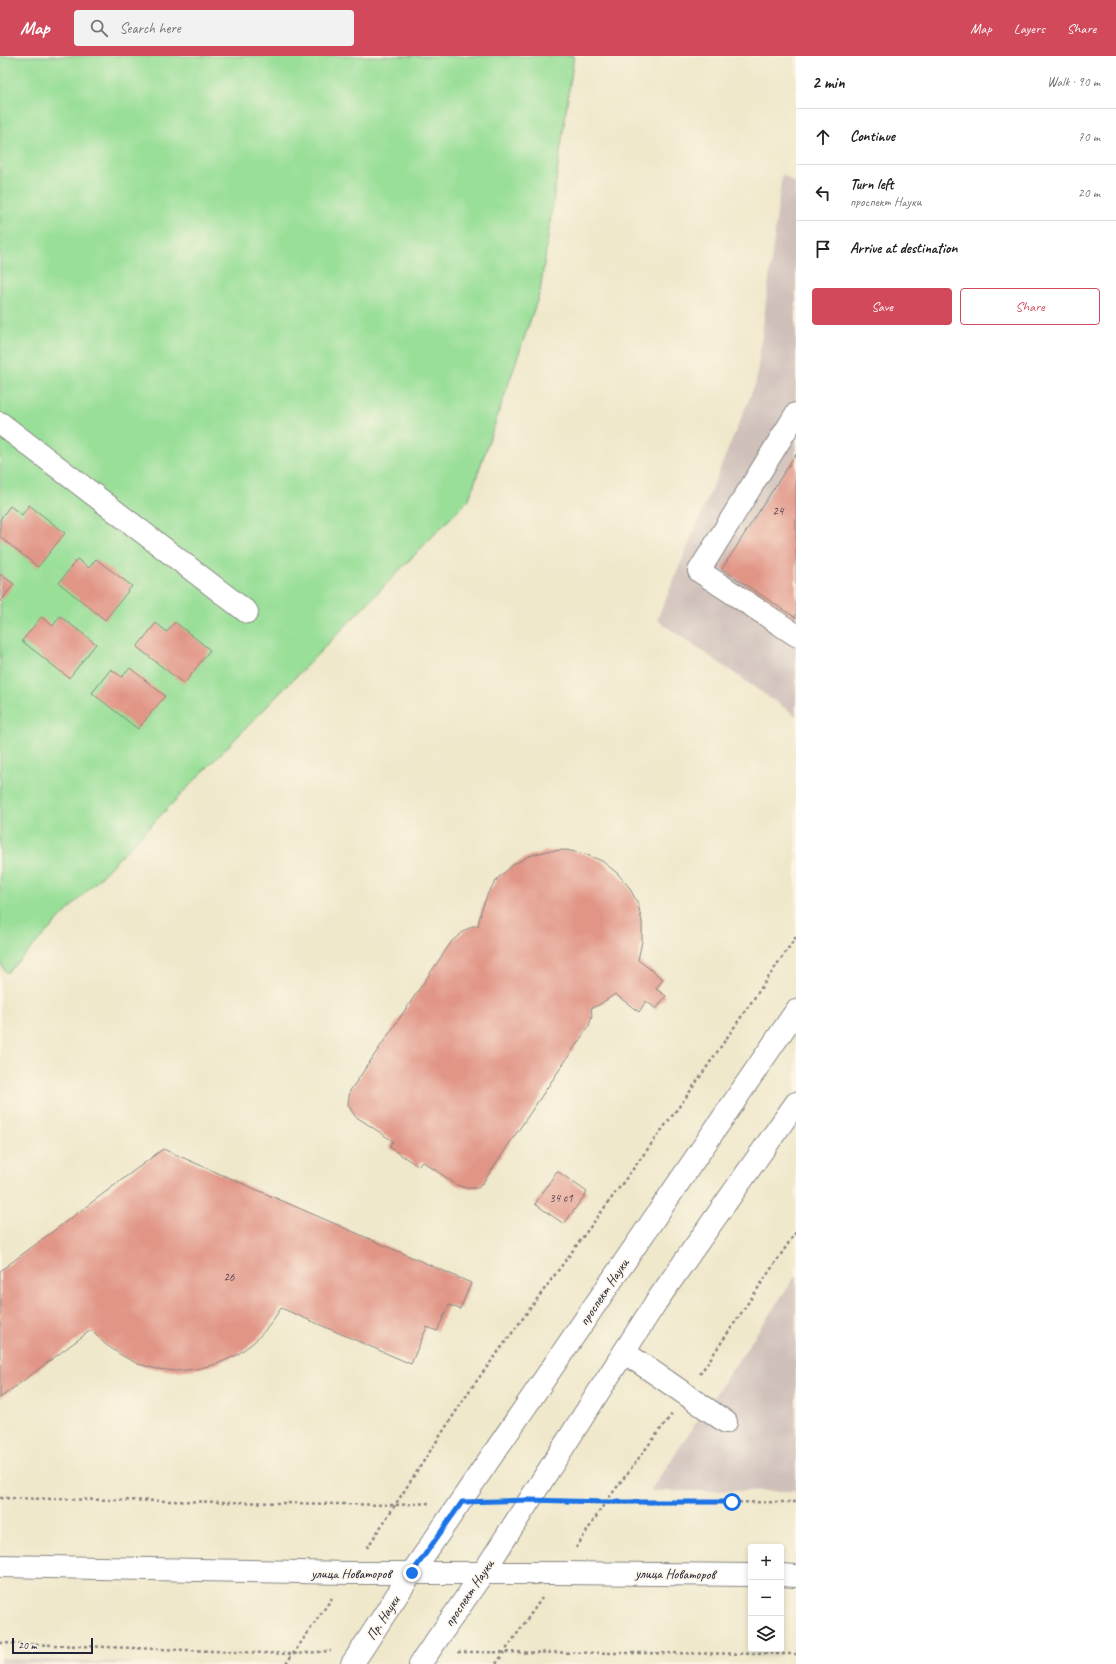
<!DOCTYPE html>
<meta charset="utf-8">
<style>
:root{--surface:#fff;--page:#f2f2f2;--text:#202124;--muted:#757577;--line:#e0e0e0;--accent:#d1495b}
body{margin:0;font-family:Caveat,sans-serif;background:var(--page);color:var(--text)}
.controls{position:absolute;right:12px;bottom:12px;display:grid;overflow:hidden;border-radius:4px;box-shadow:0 2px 6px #0003}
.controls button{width:36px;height:36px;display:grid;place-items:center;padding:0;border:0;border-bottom:1px solid var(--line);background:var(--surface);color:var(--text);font:20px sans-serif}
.scale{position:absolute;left:12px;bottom:10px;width:81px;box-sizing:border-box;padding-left:4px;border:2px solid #22223b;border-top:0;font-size:11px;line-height:14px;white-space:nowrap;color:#22223b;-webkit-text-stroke:3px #fcf5e5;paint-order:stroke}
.stop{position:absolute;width:12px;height:12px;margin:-9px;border:3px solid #1a73e8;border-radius:50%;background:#fff}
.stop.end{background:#1a73e8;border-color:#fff;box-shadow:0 1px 4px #0008}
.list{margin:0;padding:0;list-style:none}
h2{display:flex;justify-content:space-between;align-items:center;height:52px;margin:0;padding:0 16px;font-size:17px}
h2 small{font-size:13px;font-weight:400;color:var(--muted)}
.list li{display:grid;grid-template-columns:26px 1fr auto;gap:12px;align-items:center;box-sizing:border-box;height:56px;padding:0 16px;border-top:1px solid var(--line)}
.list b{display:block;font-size:15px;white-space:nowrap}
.list p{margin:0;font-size:13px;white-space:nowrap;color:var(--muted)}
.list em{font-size:13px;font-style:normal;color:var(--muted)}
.actions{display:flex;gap:8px;padding:12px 16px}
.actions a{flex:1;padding:9px 0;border:1px solid var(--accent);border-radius:4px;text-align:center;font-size:14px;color:var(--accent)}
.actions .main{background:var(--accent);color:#fff}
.icon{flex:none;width:22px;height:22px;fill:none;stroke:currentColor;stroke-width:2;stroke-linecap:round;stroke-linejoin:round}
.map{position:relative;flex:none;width:796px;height:1608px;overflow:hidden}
header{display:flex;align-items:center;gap:24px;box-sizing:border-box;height:56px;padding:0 20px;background:var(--accent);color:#fff}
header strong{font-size:19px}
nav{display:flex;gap:22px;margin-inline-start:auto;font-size:14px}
.search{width:280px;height:36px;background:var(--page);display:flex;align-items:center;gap:10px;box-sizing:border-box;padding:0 14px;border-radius:4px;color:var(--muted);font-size:15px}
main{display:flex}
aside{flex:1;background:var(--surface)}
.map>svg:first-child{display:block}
</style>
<header>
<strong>Map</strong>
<div class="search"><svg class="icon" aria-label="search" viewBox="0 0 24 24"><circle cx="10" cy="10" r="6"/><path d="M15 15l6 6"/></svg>Search here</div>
<nav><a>Map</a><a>Layers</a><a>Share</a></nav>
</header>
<main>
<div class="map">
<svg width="796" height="1608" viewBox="0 0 796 1608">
<rect width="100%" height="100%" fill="#fcf5e5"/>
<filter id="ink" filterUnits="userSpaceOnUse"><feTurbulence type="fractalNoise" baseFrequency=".025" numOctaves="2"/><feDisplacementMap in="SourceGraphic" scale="8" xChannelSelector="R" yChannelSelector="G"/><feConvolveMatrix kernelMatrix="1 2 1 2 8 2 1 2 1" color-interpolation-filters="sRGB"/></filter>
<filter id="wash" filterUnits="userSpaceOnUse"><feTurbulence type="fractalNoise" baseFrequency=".012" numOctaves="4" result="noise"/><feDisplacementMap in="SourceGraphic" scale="16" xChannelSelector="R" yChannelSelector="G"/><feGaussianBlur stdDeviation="0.9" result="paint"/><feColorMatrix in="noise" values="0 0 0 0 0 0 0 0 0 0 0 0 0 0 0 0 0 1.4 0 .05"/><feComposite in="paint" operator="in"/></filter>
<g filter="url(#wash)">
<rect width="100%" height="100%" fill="#efe8cb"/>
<g fill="#cfc0ba">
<path d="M782 118 796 128V660L657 564 756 326Z"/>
<path d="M796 1219V1435H650Z"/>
<path d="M0 1602 143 1608H0Z"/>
</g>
<path fill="#99df98" stroke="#5e806a" d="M0 0H574L540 236 469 443 7 917 0 907Z"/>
<g id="blocks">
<g fill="#e19586">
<path d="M796 398V562L722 513Z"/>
<path d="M29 449 65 477 38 511 0 481V463L10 450 22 459Z"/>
<path d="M77 503 89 512 96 503 132 530 105 564 59 527Z"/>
<path d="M0 518 14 528 0 546Z"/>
<path d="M60 560 96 588 69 622 22 585 41 561 53 570Z"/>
<path d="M175 566 210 594 184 628 137 591 156 567 167 576Z"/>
<path d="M130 612 165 640 138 673 92 637 111 613 122 621Z"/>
<path d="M566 794 585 798 602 805 617 817 629 831 638 848 642 866V885L638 904 663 923 656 933 666 940 656 953 646 945 639 956 615 938 599 949 591 952 592 960 589 970 482 1128 478 1132H465L457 1129 422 1105 418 1110 389 1091 393 1085 355 1060 351 1054 348 1048 350 1035 452 885 464 875 473 870H478L481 855 488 837 498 822 513 809 529 800 547 795Z"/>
<path d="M163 1093 471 1227 460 1253 449 1249 437 1275 427 1271 411 1308 281 1252 269 1270 254 1286 237 1299 217 1308 196 1313 176 1315 157 1313 138 1308 121 1299 105 1288 91 1274 0 1342V1215Z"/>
<path d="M557 1115 587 1136 564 1168 535 1148Z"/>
</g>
</g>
</g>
<g filter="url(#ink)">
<use href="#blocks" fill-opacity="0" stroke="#888583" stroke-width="1"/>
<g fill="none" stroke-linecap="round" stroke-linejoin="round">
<g stroke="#888583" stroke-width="24">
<g id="minor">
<path d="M796 358 699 515 796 579"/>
<path d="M0 367 247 556"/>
<path d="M624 1296 726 1366"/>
<path d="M0 1510 349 1517H560L751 1519"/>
<path d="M781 1519 796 1520"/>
<path d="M352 1608C373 1577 392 1546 413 1515 542 1329 668 1141 796 955"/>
<path d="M420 1608 483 1517 656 1246 796 1047"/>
</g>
</g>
<g stroke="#888583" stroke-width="2.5" stroke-dasharray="3 3" stroke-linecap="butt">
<path d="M700 1318 796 1176"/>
<path d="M0 1442 396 1449 430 1447"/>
<path d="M559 1445 605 1447 796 1446"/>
<path d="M367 1492 470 1334 689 1037 796 881"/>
<path d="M576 1492 605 1447 672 1358"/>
<path d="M0 1587 293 1598 331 1595"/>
<path d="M458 1596 796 1598"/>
<path d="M286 1608 332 1542"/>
<path d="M496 1608 542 1542"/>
</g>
<use href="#minor" stroke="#fff" stroke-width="22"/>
</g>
</g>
<g fill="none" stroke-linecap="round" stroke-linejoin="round" filter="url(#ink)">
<path stroke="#1a73e8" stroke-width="5" d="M412 1517 462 1446 529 1444 605 1446H732"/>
</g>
<g text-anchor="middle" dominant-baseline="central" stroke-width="3" stroke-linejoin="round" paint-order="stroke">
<g font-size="12" fill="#523f4e">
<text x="778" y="455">24</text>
<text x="561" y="1142">34 с1</text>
<text x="229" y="1221">26</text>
</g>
<g font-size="14" fill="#22223b" stroke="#fcf5e5">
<text transform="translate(604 1236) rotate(-56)">проспект Науки</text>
<text x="351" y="1517">улица Новаторов</text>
<text transform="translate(675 1518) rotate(1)">улица Новаторов</text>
<text transform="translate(469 1537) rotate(-56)">проспект Науки</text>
<text transform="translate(383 1562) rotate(-57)">Пр. Науки</text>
</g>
</g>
</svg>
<div class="controls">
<button>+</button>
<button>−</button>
<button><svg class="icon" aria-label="layers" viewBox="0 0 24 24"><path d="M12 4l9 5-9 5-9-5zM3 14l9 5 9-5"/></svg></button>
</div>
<div class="scale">20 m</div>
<div class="stop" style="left:732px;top:1446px"></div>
<div class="stop end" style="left:412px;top:1517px"></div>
</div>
<aside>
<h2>2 min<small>Walk · 90 m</small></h2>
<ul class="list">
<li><svg class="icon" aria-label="ahead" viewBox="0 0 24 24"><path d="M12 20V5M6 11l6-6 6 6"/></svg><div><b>Continue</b></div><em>70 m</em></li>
<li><svg class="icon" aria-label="left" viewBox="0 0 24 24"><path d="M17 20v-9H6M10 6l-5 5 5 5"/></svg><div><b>Turn left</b><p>проспект Науки</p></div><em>20 m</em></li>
<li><svg class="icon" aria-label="arrive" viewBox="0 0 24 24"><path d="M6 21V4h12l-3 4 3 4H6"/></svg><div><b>Arrive at destination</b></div></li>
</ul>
<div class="actions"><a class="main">Save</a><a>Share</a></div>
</aside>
</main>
